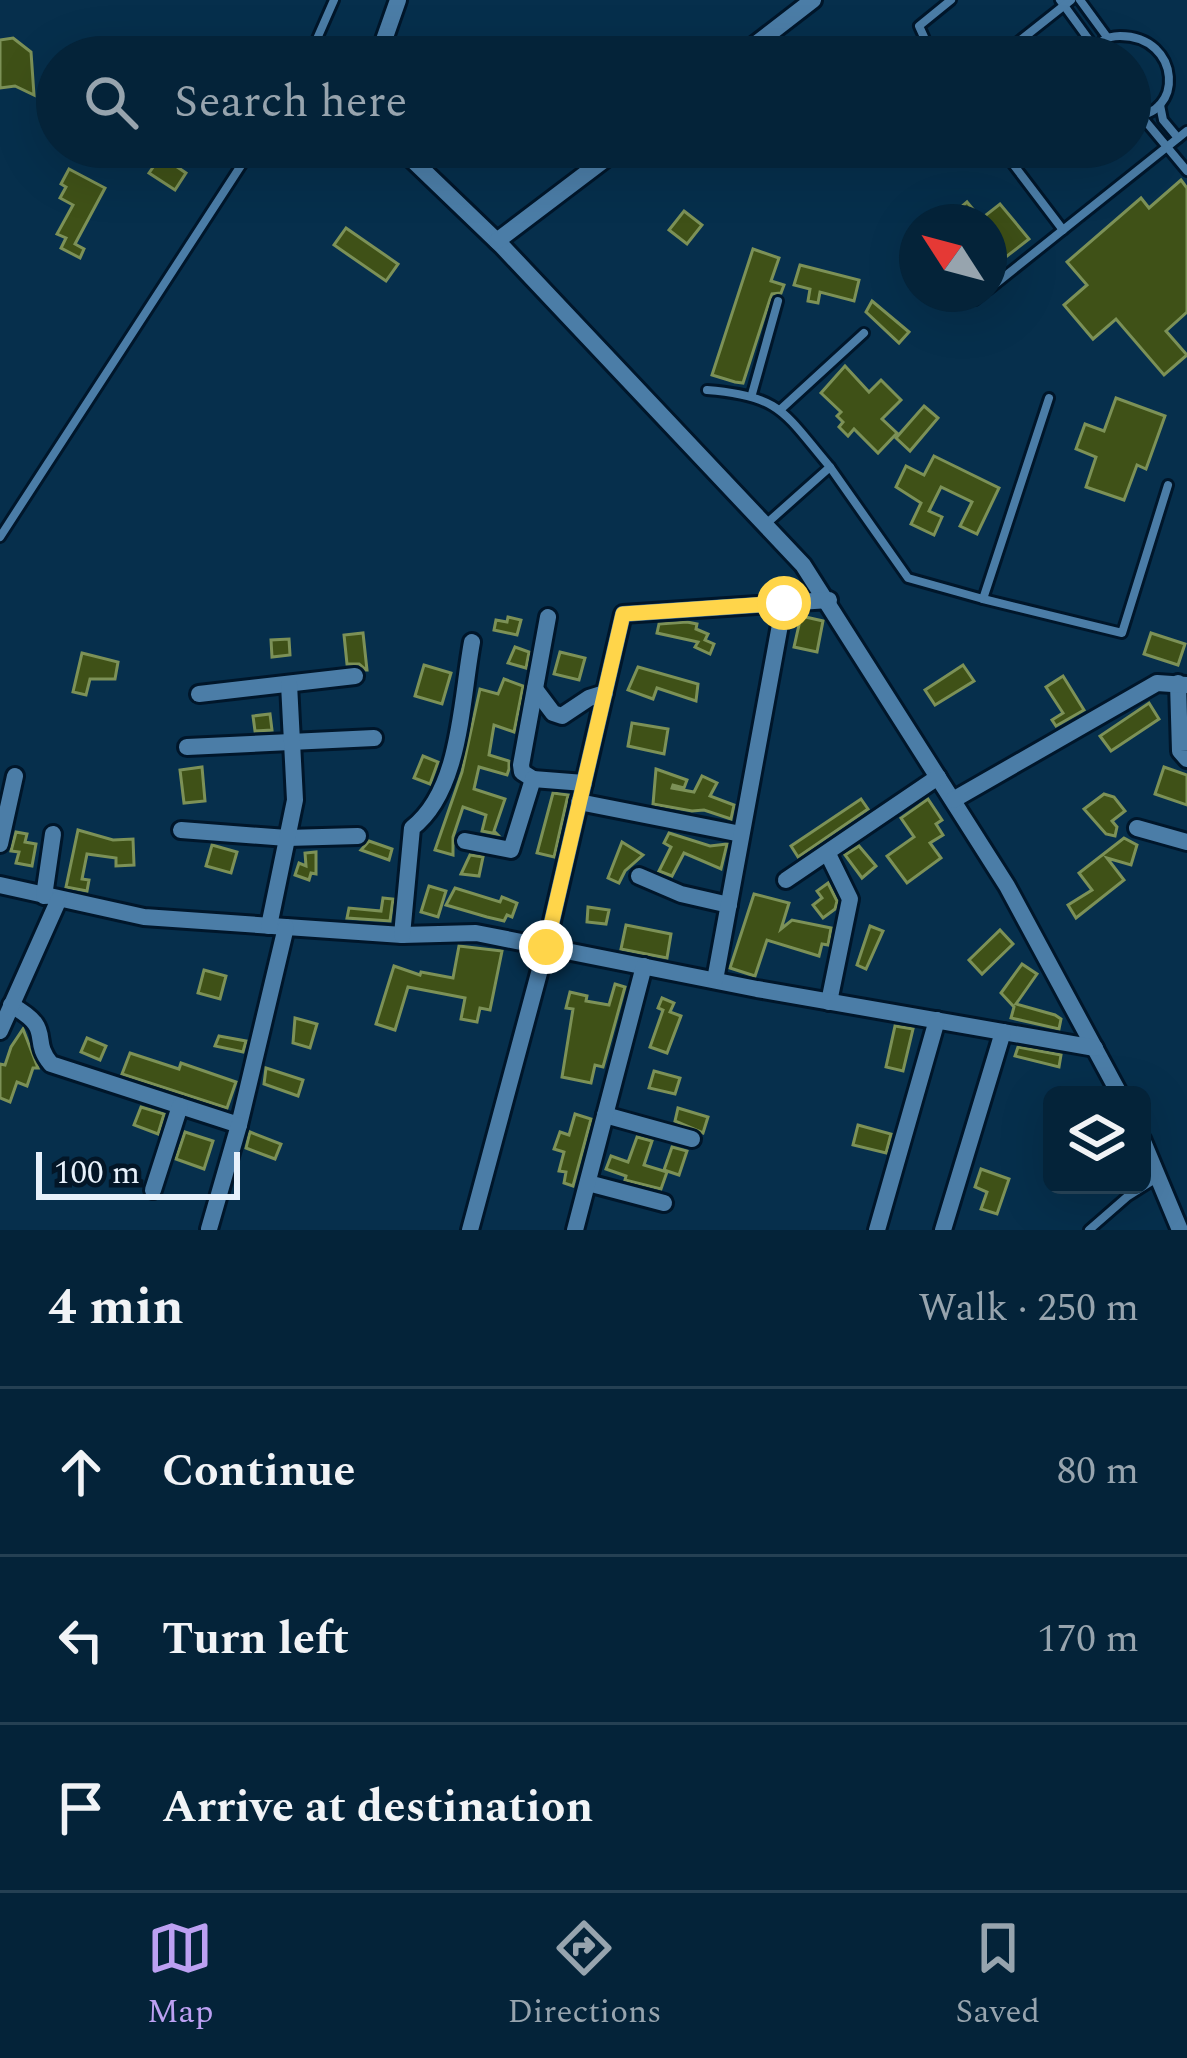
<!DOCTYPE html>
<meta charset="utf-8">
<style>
:root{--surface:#042339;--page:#0d2b41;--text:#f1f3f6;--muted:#97a4ae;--line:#254053;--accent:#bca0f2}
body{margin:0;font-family:Spectral,serif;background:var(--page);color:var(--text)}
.controls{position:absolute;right:36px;bottom:36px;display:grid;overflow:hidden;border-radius:18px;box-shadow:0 12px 48px #0002}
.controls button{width:108px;height:108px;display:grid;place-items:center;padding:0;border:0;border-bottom:3px solid var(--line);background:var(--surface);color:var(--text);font:60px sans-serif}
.compass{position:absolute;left:899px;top:204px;width:108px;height:108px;border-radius:50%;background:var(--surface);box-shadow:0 12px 48px #0002;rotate:306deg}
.scale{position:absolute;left:36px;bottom:30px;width:204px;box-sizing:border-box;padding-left:12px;border:6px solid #e7f1fb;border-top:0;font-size:33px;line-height:42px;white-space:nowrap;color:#e7f1fb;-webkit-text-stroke:9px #031627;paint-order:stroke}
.stop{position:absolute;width:36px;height:36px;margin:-27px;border:9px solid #ffd54a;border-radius:50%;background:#fff}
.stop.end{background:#ffd54a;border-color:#fff;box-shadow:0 3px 12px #0008}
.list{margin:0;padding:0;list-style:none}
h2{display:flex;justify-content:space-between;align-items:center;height:156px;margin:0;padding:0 48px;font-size:51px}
h2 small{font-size:39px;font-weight:400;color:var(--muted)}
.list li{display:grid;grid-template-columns:78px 1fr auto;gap:36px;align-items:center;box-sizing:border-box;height:168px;padding:0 48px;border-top:3px solid var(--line)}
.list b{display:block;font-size:45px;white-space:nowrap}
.list em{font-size:39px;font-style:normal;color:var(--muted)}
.icon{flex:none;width:66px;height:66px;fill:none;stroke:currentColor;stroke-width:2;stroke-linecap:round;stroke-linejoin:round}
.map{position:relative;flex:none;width:1187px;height:1230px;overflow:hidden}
.search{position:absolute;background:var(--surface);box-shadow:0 12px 48px #0002;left:36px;right:36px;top:36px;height:132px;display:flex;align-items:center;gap:30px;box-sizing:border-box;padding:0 42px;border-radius:66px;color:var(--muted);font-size:45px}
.sheet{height:660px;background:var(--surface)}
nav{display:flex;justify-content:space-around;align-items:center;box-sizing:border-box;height:168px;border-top:3px solid var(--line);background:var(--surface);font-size:33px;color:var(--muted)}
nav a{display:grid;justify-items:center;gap:6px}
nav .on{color:var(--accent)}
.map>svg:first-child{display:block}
</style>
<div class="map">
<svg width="1187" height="1230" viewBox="0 0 1187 1230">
<rect width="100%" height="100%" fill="#062f4c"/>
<g fill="#3f5117" stroke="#7c9157" stroke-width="3">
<path d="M13 38 31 52 34 95 15 86 0 88V40Z"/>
<path d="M161 156 186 173 175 190 149 173Z"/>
<path d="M69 169 105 188 75 244 84 249 80 258 61 248 66 238 57 234 73 205 60 198 66 187 61 184Z"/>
<path d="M1181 180 1187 188V312L1166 331 1187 355 1164 375 1116 319 1093 339 1064 305 1087 285 1067 262 1141 198 1149 208Z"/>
<path d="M967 202 981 219 1000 204 1029 239 989 270V222H959L953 214Z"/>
<path d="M684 211 702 225 687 244 669 230Z"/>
<path d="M346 228 398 264 386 281 334 245Z"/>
<path d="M753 249 779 258 771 281 784 285 781 293 772 294 770 299 743 383 735 382 712 375Z"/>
<path d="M800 265 859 280 854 301 820 292 818 303 808 301 810 289 794 285Z"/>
<path d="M872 301 909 332 899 343 866 312Z"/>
<path d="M845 366 869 392 881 380 901 400 882 419 897 433 878 453 854 429 848 436 839 427 843 422 837 416 841 412 821 393Z"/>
<path d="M1116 398 1165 416 1146 469 1137 465 1124 500 1086 487 1096 457 1076 449 1085 424 1104 431Z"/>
<path d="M924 406 938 418 910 451 896 438Z"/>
<path d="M934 456 999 488 977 534 960 526 972 502 941 487 929 511 942 517 934 535 911 524 921 503 896 487 906 466 924 475Z"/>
<path d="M801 616 823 621 817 652 794 647Z"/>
<path d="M508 617 521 620 517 635 494 630 496 620 507 622Z"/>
<path d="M687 622 697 624 696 629 708 634 705 640 714 644 710 654 695 647 698 642 657 633 659 624Z"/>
<path d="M363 633 367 670H366L359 664H347L344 635Z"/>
<path d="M1151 633 1185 644 1178 665 1144 654Z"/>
<path d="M289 639 290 655 272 657 271 640Z"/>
<path d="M515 647 529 652 526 668 508 663Z"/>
<path d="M560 652 585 658 579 680 554 674Z"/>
<path d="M82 653 118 662 115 679H90L86 695 73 692Z"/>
<path d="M424 665 451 673 442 704 415 696Z"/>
<path d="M963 665 974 681 935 705 925 690Z"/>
<path d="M638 667 698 684 696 701 657 688 653 699 628 690Z"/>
<path d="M1063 676 1084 710 1056 726 1052 720 1063 713 1046 687Z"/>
<path d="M504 679 523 686 514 732 494 725 489 755 509 761V769L507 775 479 767 474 789 505 799 494 831 497 834 482 831 486 815 463 807 453 837V855L435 850 462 772 480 689 498 694Z"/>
<path d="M1149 703 1159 719 1111 751 1100 736Z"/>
<path d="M270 714 272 730 255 731 253 716Z"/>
<path d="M632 723 668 729 664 754 628 746Z"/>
<path d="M423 756 438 762 430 784 414 778Z"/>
<path d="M202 767 205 801 184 803 180 770Z"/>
<path d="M1164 767 1187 775V805L1155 794Z"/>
<path d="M656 769 687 780 684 788 673 785 672 788 694 792 702 776 717 783 710 796 734 805 731 819 704 810 692 811 653 804Z"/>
<path d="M553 793 568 795 554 857 537 853Z"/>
<path d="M1104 794 1114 797 1125 811 1112 821 1117 827 1115 836 1106 834 1084 809Z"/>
<path d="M861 799 868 809 798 857 791 846Z"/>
<path d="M928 799 942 820 936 824 943 835 930 843 941 858 907 883 887 856 914 837 901 818Z"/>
<path d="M78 830 113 840 133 839 134 865 116 866V858L87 854 82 879 89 880 87 891 66 887Z"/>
<path d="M16 832 27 834 25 842 36 844 32 866 16 863 19 852 11 851Z"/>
<path d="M669 833 710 846 727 844 721 869 684 853 672 876 659 871 671 847 664 843Z"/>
<path d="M1124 838 1137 845 1131 865 1107 858 1124 880 1076 918 1068 905 1092 890 1079 873Z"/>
<path d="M369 841 392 849 389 860 361 850Z"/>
<path d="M622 842 643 855 625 871 619 883 608 878Z"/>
<path d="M212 845 237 852 231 873 206 866Z"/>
<path d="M859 846 876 866 862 878 845 855Z"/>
<path d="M316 852V874L311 873 309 880 295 875 299 863 306 866 305 853Z"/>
<path d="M470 855 483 857 479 876 461 874Z"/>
<path d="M828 883 837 901 835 909 823 918 813 905 822 898 817 891Z"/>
<path d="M429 886 446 891 438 917 421 912Z"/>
<path d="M455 888 500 902 502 897 517 903 512 917 507 915 504 921 487 917 446 905Z"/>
<path d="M754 894 789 903 781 929 792 920 831 928 828 945 822 944 819 956 767 940 755 976 730 968Z"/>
<path d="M383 898 393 899 390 921 347 918 349 908 381 911Z"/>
<path d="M588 907 609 910 606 924 587 922Z"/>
<path d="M626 925 671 934 667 958 621 949Z"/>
<path d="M870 926 883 931 866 969 857 965Z"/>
<path d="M1000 930 1013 944 982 974 969 960Z"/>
<path d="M459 946 502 951 490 1010 480 1008 477 1022 461 1019 465 998 408 987 395 1030 376 1024 394 966 420 975 421 972 453 978Z"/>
<path d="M1022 964 1037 974 1016 1004 1055 1015 1061 1019 1059 1029 1011 1018 1014 1007 1001 993Z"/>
<path d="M204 970 226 976 220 999 198 993Z"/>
<path d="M615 984 625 987 603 1067 595 1065 591 1083 562 1077 573 1009 566 1008 570 992 587 996 586 1001 609 1005Z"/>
<path d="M662 998 674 1003 670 1012 681 1016 667 1053 650 1047 663 1010 658 1008Z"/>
<path d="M295 1018 317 1024 310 1048 293 1043Z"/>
<path d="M895 1026 913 1029 903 1071 886 1067Z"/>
<path d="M23 1029 38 1068H33L27 1086 17 1082 10 1102 0 1098V1064L5 1065 11 1047Z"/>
<path d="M219 1036 246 1041 243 1052 215 1046Z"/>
<path d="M87 1038 106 1046 100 1060 81 1052Z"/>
<path d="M1018 1047 1061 1055 1059 1067 1015 1056Z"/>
<path d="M130 1053 179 1069 181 1063 236 1082 227 1108 122 1074Z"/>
<path d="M266 1068 303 1080 298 1096 264 1084Z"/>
<path d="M654 1071 680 1078 675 1094 649 1088Z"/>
<path d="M141 1107 164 1114 158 1134 134 1125Z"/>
<path d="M678 1108 708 1117 703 1133 675 1121Z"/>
<path d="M575 1114 591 1119 573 1186 564 1183 566 1172 559 1171 564 1152 554 1149 560 1132 569 1135Z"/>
<path d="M858 1125 891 1134 886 1153 853 1145Z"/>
<path d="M185 1132 213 1141 204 1169 176 1159Z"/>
<path d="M250 1132 281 1144 275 1159 246 1148Z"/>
<path d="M637 1137 652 1141 644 1165 667 1172 661 1189 625 1180 626 1176 606 1169 611 1156 628 1162Z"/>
<path d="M672 1147 687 1151 679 1175 664 1170Z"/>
<path d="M981 1169 1009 1179 997 1214 981 1209 987 1192 975 1187Z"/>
</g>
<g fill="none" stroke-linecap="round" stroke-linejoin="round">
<g stroke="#00162a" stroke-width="14">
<g id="lane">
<path d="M1060 0 1095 48"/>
<path d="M1080 0 1107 37"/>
<path d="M309 57 334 0"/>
<path d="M933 57 919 26 951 0"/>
<path d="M999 57 1071 0"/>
<path d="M1091 57C1097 43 1105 36 1120 36 1182 36 1185 118 1130 116"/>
<path d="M1160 105 1163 120 1178 138"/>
<path d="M1142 117 1187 171"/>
<path d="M1000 147 1063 230"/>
<path d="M989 289 1187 131"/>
<path d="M975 300 982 294"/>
<path d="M707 390C782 396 784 413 830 467"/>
<path d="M752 394 778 301"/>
<path d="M781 409 864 333"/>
<path d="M766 524 830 467 908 578 983 599 1049 398"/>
<path d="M0 537 253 147"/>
<path d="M983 599 1122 633 1168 485"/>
<path d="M1089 1230 1128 1196 1158 1177"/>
</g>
</g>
<g stroke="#00162a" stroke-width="22">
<g id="street">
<path d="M378 57 398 0"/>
<path d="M739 57 813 0"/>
<path d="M399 147 502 246 803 565 1007 886 1120 1095"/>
<path d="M497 241 621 147"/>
<path d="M1178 683 1180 751 1187 759"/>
<path d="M535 689 553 713 562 716 589 698 605 693"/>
<path d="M199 694 355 676"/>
<path d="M187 747 374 738"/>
<path d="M533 779 522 772 521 765 548 617"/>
<path d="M953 800 1157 683 1187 685"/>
<path d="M579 802 741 834"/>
<path d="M1137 828 1187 842"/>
<path d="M181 830 287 838 358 836"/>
<path d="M465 841 511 850 533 779 584 783"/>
<path d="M0 844 15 776"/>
<path d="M828 854 850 899 829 1002"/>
<path d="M639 876 681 894 729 905"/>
<path d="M786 880 938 777"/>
<path d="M0 885 144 917 402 935 476 933 757 989 1095 1048"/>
<path d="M44 896 53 834"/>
<path d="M269 926 295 800 289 684"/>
<path d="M402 935 412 828C461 790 461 701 472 642"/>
<path d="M715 980 784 603"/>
<path d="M11 1005C56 1030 29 1038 51 1064L239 1125 286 927"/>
<path d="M0 1031 59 899"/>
<path d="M605 1115 692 1139"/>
<path d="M1142 1139 1180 1230"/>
<path d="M588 1183 664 1203"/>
<path d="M153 1190 180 1106"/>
<path d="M209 1229 239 1125"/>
<path d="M470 1230 546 947 623 614 829 600"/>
<path d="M575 1230 644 966"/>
<path d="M877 1230 937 1020"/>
<path d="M943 1230 1003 1032"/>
</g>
</g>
<use href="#lane" stroke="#4b7da7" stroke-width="8"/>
<use href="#street" stroke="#4b7da7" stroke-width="16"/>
</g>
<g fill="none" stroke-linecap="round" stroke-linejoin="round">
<path stroke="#ffd54a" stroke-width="15" d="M546 947 623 614 784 603"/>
</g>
</svg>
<div class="controls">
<button><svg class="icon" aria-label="layers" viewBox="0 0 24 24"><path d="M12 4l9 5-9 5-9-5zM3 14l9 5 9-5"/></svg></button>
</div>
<svg class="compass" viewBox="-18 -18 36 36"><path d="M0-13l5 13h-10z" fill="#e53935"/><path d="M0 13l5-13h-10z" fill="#97a4ae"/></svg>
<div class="scale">100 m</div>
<div class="stop" style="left:784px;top:603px"></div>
<div class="stop end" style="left:546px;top:947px"></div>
<div class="search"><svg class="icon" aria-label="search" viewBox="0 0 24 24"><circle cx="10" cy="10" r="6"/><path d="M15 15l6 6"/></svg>Search here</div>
</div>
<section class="sheet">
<h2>4 min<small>Walk · 250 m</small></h2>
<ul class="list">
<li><svg class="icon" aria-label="ahead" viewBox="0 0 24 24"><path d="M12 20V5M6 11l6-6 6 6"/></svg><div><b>Continue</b></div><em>80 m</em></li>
<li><svg class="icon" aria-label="left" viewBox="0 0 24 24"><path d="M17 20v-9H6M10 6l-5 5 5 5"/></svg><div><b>Turn left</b></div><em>170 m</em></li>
<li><svg class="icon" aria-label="arrive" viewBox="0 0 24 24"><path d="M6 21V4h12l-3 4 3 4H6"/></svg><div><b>Arrive at destination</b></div></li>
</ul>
</section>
<nav>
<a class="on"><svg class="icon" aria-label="map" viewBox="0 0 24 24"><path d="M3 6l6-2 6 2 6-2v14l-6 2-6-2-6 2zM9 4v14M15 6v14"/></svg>Map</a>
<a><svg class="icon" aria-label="directions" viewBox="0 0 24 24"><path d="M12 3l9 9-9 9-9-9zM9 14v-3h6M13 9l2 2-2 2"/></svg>Directions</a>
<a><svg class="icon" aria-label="saved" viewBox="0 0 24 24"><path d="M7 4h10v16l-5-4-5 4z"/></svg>Saved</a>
</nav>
